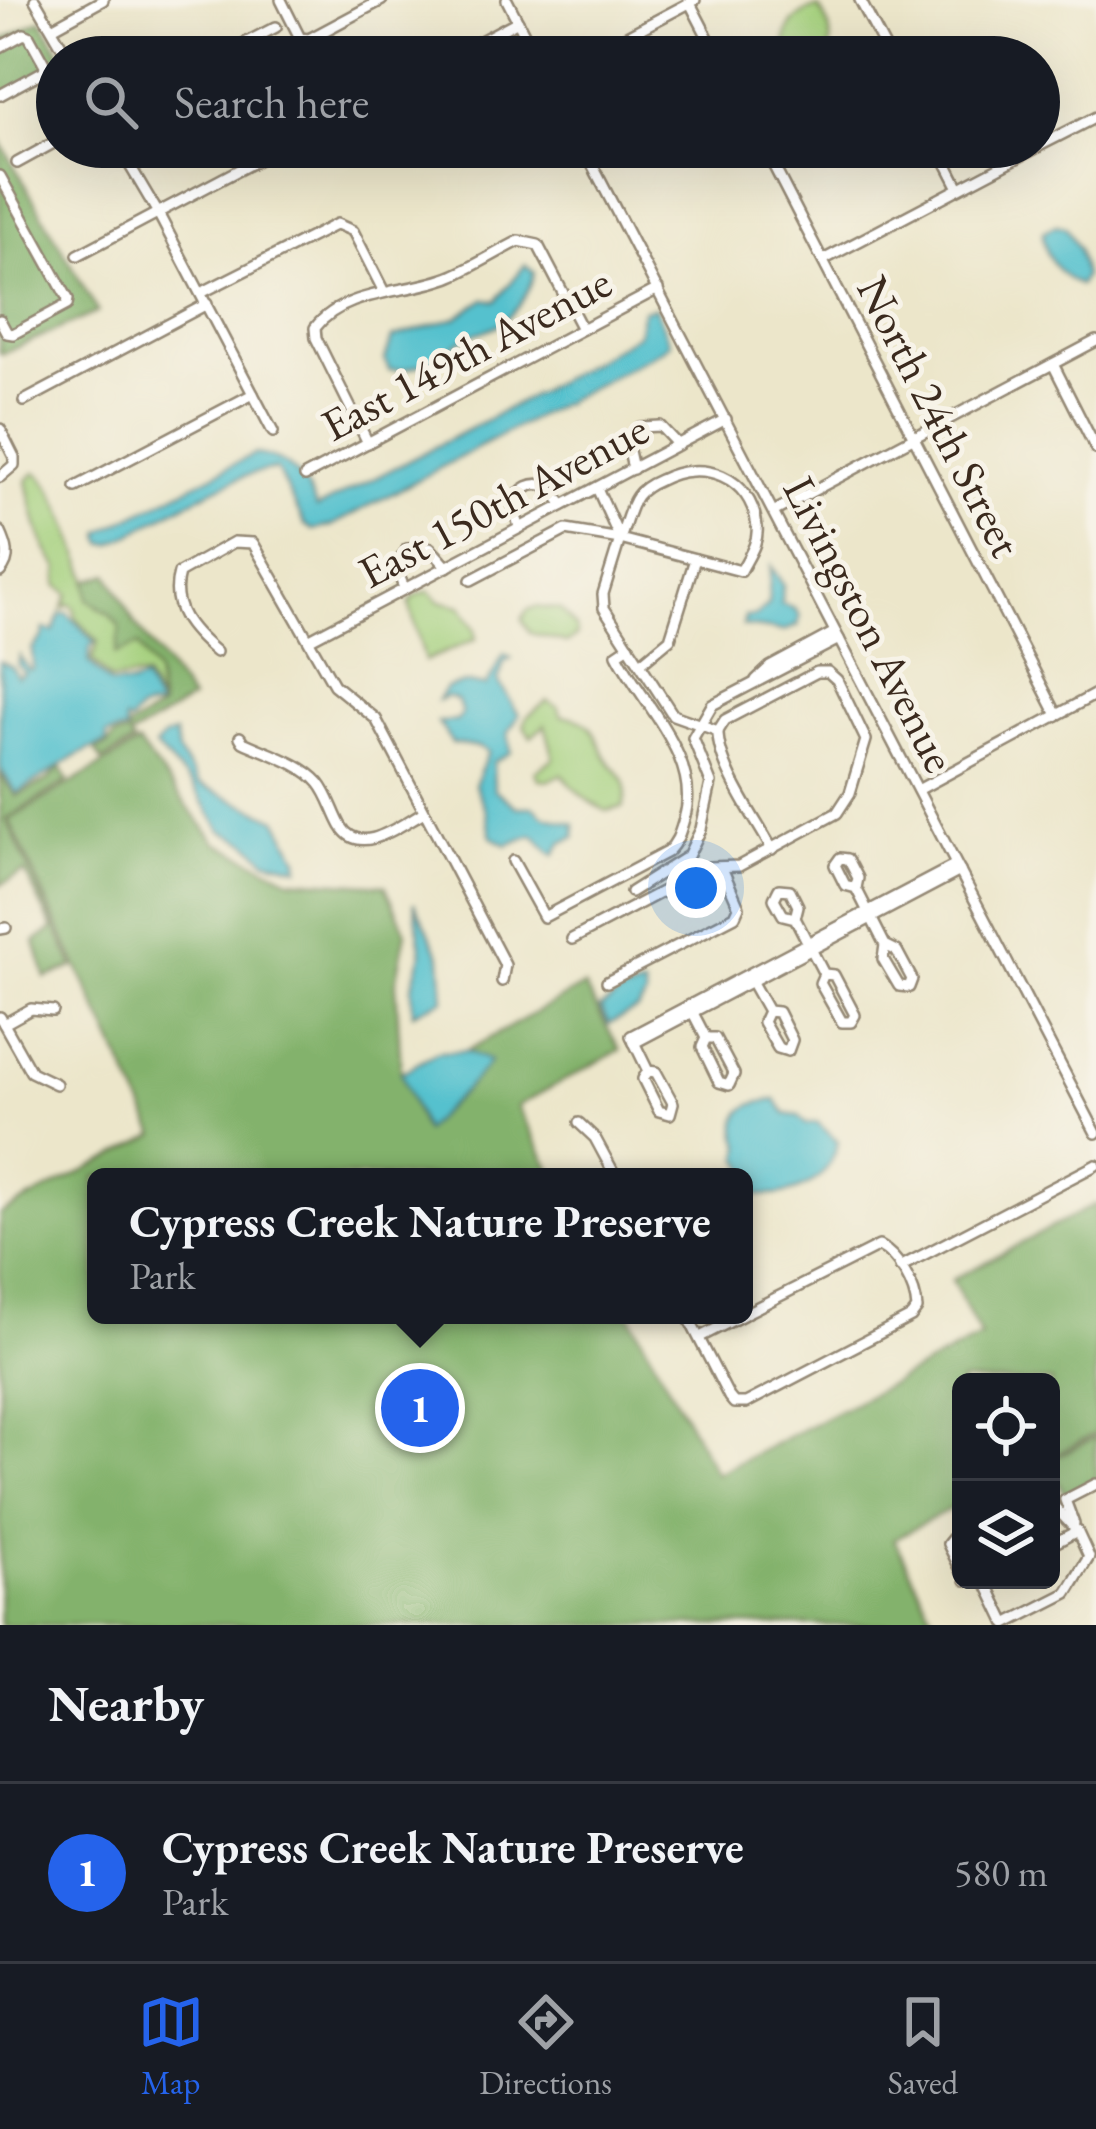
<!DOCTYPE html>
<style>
:root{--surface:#171b24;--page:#20242c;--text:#f1f3f6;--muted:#9ea1a6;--line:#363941;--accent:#2563eb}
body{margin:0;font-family:"EB Garamond",serif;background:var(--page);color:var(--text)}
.controls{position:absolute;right:36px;bottom:36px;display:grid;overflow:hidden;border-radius:18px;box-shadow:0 12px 48px #0002}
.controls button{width:108px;height:108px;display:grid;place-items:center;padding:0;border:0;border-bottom:3px solid var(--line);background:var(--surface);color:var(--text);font:60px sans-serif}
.you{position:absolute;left:696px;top:888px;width:42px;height:42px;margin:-30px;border:9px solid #fff;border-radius:50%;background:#1a73e8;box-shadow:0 0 0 18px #1a73e833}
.badge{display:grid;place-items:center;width:78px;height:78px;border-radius:50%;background:var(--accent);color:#fff;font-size:39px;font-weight:700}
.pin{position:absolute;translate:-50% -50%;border:6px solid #fff;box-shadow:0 3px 12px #0006}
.popup{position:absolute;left:87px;top:1168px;width:666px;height:156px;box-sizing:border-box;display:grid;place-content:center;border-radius:18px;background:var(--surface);filter:drop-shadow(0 3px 9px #0005);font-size:39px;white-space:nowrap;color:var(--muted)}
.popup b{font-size:45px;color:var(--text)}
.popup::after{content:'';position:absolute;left:50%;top:100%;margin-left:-24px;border:24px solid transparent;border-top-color:var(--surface)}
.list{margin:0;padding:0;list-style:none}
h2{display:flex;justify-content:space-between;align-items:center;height:156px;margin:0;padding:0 48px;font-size:51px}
h2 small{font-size:39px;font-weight:400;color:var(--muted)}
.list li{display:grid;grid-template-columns:78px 1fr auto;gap:36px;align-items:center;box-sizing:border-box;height:180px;padding:0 48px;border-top:3px solid var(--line)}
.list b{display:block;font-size:45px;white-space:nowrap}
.list p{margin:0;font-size:39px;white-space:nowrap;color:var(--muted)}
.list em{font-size:39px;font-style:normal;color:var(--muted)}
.icon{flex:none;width:66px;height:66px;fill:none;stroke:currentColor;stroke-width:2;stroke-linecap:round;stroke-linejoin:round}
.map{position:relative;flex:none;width:1096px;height:1625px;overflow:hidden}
.search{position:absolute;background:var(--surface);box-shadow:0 12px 48px #0002;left:36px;right:36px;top:36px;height:132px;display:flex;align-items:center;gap:30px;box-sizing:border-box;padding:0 42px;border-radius:66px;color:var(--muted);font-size:45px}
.sheet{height:336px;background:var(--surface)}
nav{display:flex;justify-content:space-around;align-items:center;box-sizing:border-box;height:168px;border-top:3px solid var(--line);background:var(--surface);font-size:33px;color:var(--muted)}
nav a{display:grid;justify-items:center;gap:6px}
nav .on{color:var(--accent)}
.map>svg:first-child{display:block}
</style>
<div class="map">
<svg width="1096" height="1625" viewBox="0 0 1096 1625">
<rect width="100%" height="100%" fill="#f7f3e8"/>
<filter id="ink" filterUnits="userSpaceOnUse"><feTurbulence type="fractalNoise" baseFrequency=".00833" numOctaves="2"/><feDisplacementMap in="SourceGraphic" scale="24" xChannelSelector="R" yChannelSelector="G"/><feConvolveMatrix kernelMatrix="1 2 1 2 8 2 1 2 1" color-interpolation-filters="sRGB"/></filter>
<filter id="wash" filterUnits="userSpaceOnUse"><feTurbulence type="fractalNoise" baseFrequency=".004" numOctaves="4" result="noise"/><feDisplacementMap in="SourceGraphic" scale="48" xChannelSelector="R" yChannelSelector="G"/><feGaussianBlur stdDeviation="2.7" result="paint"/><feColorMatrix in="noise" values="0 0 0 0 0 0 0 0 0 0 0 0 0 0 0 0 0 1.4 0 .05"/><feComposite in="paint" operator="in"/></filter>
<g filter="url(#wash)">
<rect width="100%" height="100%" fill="#ece6ca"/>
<g fill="#a4d07d" stroke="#707d4e" stroke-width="3">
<path d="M818 8C830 22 834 40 827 57H788C780 33 794 12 818 8Z"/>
<path d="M36 472C61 487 86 578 98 608L110 614 120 627 116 653 138 644 156 674 160 705 145 677 111 680 92 660 98 641 76 618 74 607 69 604 63 608 69 594 57 585 59 568C37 540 34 514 27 481Z"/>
<path d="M429 591 439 601 461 606 475 629 476 639 425 661 409 603 415 596Z"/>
<path d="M536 607 560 609 576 628 577 635 567 643 530 633 522 620 527 610Z"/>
<path d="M547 701 558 707 562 716C590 717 594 731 604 753 615 776 633 775 623 807L607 811C589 803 574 790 562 774L548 781 539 779 535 772 554 758 545 725 531 737 524 726 527 717Z"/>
</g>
<g fill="#83b26c" stroke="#5f6e45" stroke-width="3">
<path d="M41 20 63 57H57V70L0 99V42Z"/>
<path d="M0 141 98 312 1 354 0 352Z"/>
<path d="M109 574 134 622 191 700 130 737 133 743 102 761 95 750 107 746 114 737 128 734V729L161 708 156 674 138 645 116 654 120 627 110 614 88 599 87 581Z"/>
<path d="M138 744 216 842 290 879 385 885 406 932 396 982 401 1073 423 1130C445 1108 472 1087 489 1061L466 1051 584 986 620 1050 517 1106 555 1177H96V1315H630L716 1474 981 1337 952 1280 1096 1204V1433L1051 1457V1382H961V1503L894 1539 937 1625H0V1214L156 1135 9 820Z"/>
<path d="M61 767 68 781 6 819 74 967 46 978 35 942 53 929 25 872 0 885V774L16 796 47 781Z"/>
<path d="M1096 1437V1479L1066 1495 1051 1472V1460Z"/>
</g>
<g fill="#55c1ce" stroke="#487676" stroke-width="3">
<path d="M1056 225 1065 227 1078 249 1084 276 1079 285C1060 278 1042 253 1043 232Z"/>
<path d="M525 265 534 272C529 297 511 322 486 330 480 333 474 333 468 336 441 352 423 371 389 370L385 360 392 338 456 318 485 299 496 301Z"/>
<path d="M655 307 670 343 661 350 331 526 313 530 305 525 277 470C239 467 150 526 112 544H104L101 538 102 532 254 454C287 456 305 480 317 508 425 452 534 398 638 334L643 310Z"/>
<path d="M771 566 783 585 781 604 795 609 800 616 798 626 783 631 743 626 745 617 756 616 768 604Z"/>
<path d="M67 613 95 642 90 647 89 662 110 684 130 685 144 680 158 707C142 711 141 706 130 723L125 721 126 731 107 735 106 743C70 755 48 777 16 793L0 768V661L12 667 17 677 24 673 18 665 20 656 29 670 33 669 32 649 43 636 44 629 54 632 60 614Z"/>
<path d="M504 654 511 658 504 662 498 681 519 715 508 733 511 752 493 762 494 789 517 807H534L544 816 575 824V837L562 843 554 855C524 833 549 829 507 845L492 837 486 810 475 785 488 752 480 747 452 743 438 722 457 721 462 714 458 701 448 697 438 700 446 688 465 683 486 686Z"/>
<path d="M175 734 178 753 199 784 277 819 298 858 299 867 267 860 247 842 221 830 194 787 155 747 164 737Z"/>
<path d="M414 902 441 957 444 999 413 1013 412 987 422 954Z"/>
<path d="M644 987 646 997 638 1009 609 1024 600 1008 623 993Z"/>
<path d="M466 1051 490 1061C471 1088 445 1106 424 1131L401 1073 438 1052Z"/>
<path d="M776 1100 786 1114 799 1116 806 1124 817 1122 838 1142C829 1182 795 1198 756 1195L751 1187 744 1192V1177H739L748 1171 740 1158 742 1146C728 1116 743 1102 776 1100Z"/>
</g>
</g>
<g filter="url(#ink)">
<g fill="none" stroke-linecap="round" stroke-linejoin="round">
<g stroke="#948874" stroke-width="14">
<g id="minor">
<path d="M35 0 68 57"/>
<path d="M281 0 300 38 309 39 382 0"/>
<path d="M507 0 536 57"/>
<path d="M860 0 890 57"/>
<path d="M690 3 718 57"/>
<path d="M52 28 103 0"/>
<path d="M0 47 24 34 29 36 45 65 44 71 0 95"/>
<path d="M218 57 276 27"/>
<path d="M451 57 518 21"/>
<path d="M587 57 695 0"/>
<path d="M1039 146 1096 117"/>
<path d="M119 147 158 213 273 432"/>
<path d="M583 147 1096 1133"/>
<path d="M764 147 1057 715"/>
<path d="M938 147 959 188"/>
<path d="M17 163 57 141"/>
<path d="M0 176 68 299 67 305 13 334 7 333 0 320"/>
<path d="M78 255 282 147"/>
<path d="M823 260 1038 147"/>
<path d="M201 293 337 224 353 231 383 290"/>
<path d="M1053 364 1096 449"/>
<path d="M24 401 207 304"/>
<path d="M0 429 14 457V465L0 477"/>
<path d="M368 443 316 338 315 328C345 288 411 294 452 276 475 266 497 252 519 241L538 245 582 329"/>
<path d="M633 469 627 442 640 427 660 426 678 445"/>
<path d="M305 476 658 289"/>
<path d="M76 487 253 394"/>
<path d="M775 511 1096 341"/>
<path d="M519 527 513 504C519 488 533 480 549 487L563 505"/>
<path d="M0 531C7 546 12 559 0 572"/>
<path d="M471 580 566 530 620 539 741 571C748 557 759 543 757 527 752 476 702 458 660 480 653 483 642 489 637 496 629 507 625 527 620 539"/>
<path d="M404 588 396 567 407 549 430 548 447 567"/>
<path d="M310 639 726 419"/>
<path d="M216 652C190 630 169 607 179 573L234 542 253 543 334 685 376 719 505 965 502 981"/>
<path d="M641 663 670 639 695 559"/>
<path d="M756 680 770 667 835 632"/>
<path d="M718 731C717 765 755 818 772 849"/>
<path d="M240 737 243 742C266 753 302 763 319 783 329 795 333 812 341 826 360 858 400 825 424 812"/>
<path d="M918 790 1096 694"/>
<path d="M513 861 544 917 667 852C678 842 680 832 684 819 703 760 642 704 617 654L629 646"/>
<path d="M856 888 845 885 835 865 840 858 848 859 858 878 856 888 885 945 897 951 912 979 909 987 899 986 883 959 885 945"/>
<path d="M631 892 688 856 701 829 711 783 693 738 712 705 839 639"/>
<path d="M795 918 783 915 774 899 779 889 790 890 798 906 795 918 824 974 834 975 855 1015 851 1022H842L820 983 824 974"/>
<path d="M0 929 6 928"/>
<path d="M572 939 709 867 739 866 837 813 850 793 866 740 837 680 828 672H817L725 720 718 731 673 715 604 608 603 594 620 539 597 488"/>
<path d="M750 979 768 1011 778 1012 792 1040 788 1051 778 1048 763 1022 768 1011"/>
<path d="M607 982 735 916 739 907 722 868"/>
<path d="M692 1011 706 1038H715L734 1074 729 1085 719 1082 702 1047 706 1038"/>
<path d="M0 1017 31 1072 56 1084"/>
<path d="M4 1024 31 1009 53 1011"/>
<path d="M634 1043 960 871"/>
<path d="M648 1071 643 1079 659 1111 670 1114 673 1103 656 1072 648 1071 631 1036 956 865"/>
<path d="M579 1123 595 1138 616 1177"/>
<path d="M900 1267 1096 1165"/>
<path d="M687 1315 729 1397 734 1403H746L911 1317 917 1309C916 1287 899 1256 879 1246L744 1314"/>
<path d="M700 1337 743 1315"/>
<path d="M1074 1524 1065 1500 1096 1484"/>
<path d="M961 1528 948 1544 961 1570"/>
<path d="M1051 1545 1077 1531"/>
<path d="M966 1580H972"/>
<path d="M985 1580 1006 1624 1067 1593 1089 1557 1077 1531 1051 1503"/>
</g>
</g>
<use href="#minor" stroke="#fff" stroke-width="9"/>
</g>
</g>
<g text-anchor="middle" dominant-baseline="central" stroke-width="10" stroke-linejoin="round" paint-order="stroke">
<g font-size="45" fill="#3b2a1e" stroke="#f7f3e8">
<text transform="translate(466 353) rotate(-28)">East 149th Avenue</text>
<text transform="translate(940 416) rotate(63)">North 24th Street</text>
<text transform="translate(503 500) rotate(-28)">East 150th Avenue</text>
<text transform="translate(870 624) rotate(63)">Livingston Avenue</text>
</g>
</g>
</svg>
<div class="controls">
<button><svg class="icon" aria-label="locate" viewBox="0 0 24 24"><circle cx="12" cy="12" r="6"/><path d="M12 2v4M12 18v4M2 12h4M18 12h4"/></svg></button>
<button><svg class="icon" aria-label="layers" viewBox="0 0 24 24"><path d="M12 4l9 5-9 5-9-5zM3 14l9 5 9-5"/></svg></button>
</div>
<div class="you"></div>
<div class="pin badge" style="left:420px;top:1408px">1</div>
<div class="popup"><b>Cypress Creek Nature Preserve</b>Park</div>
<div class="search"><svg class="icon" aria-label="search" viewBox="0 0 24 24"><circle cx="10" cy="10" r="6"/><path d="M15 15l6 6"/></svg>Search here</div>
</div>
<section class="sheet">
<h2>Nearby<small></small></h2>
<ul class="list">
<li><span class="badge">1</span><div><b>Cypress Creek Nature Preserve</b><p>Park</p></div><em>580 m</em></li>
</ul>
</section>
<nav>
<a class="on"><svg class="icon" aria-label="map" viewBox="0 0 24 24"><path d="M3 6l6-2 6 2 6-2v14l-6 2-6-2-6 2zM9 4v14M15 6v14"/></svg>Map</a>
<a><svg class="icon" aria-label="directions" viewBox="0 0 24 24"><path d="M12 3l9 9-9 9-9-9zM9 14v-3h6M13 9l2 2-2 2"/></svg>Directions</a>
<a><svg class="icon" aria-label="saved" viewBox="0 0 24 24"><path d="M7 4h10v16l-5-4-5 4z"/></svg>Saved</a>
</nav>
